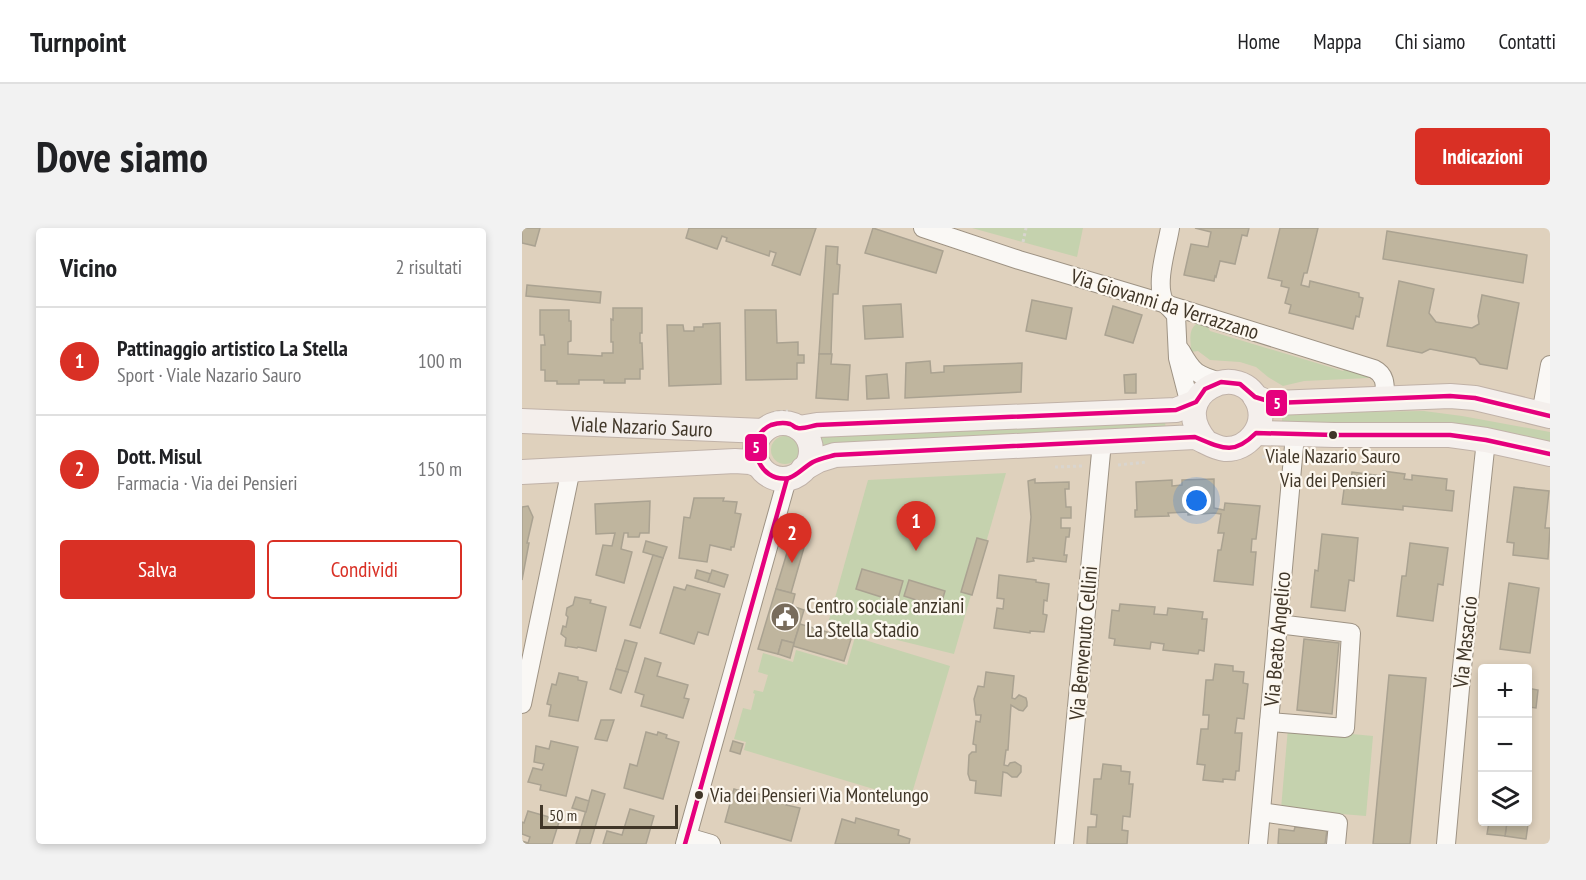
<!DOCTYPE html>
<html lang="it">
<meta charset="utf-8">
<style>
:root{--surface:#fff;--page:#f2f2f2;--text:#202124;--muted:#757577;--line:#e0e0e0;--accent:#d93025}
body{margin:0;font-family:"PT Sans Narrow",sans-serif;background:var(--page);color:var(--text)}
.controls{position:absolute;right:18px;bottom:18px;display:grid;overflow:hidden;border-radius:6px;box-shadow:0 3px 9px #0003}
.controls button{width:54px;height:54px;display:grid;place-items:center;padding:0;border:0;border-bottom:2px solid var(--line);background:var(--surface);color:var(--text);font:30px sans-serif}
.scale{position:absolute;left:18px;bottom:15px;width:138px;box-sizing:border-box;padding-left:6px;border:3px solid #403628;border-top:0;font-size:16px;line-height:21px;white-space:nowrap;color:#403628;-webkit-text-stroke:4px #fdf8f0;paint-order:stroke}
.you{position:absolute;left:675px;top:273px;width:21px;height:21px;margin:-15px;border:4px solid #fff;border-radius:50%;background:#1a73e8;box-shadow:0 0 0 9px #1a73e833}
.badge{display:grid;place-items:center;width:39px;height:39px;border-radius:50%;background:var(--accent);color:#fff;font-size:20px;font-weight:700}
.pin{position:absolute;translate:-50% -50px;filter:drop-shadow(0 2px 3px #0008)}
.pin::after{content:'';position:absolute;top:32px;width:21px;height:18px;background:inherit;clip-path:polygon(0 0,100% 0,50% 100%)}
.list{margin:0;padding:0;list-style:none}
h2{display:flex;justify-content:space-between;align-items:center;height:78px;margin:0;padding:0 24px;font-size:26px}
h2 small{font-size:20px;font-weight:400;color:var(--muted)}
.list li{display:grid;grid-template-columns:39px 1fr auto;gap:18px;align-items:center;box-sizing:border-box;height:108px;padding:0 24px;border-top:2px solid var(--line)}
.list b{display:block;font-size:22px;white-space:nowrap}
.list p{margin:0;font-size:20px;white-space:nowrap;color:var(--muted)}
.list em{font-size:20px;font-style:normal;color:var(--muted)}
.actions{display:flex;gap:12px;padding:18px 24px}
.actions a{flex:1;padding:14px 0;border:2px solid var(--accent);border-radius:6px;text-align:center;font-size:21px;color:var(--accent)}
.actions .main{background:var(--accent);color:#fff}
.icon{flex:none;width:33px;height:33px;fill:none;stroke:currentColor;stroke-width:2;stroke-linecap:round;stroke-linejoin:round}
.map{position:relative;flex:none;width:1028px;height:616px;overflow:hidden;border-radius:6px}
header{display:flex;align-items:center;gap:36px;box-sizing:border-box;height:84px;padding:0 30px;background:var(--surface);border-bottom:2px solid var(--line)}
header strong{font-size:28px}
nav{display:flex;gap:33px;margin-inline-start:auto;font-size:21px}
.intro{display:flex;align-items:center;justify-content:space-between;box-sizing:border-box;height:144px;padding:0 36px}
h1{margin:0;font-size:42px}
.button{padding:15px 27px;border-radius:6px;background:var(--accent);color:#fff;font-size:21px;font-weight:700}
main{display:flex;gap:36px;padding:0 36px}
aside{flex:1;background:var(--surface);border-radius:6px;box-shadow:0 3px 9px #0003}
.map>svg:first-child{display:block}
</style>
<header>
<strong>Turnpoint</strong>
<nav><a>Home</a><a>Mappa</a><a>Chi siamo</a><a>Contatti</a></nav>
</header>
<div class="intro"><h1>Dove siamo</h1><a class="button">Indicazioni</a></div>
<main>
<aside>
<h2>Vicino<small>2 risultati</small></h2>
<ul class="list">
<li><span class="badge">1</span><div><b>Pattinaggio artistico La Stella</b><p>Sport · Viale Nazario Sauro</p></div><em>100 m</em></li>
<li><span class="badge">2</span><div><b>Dott. Misul</b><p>Farmacia · Via dei Pensieri</p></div><em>150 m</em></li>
</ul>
<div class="actions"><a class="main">Salva</a><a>Condividi</a></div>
</aside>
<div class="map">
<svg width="1028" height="616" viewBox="0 0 1028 616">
<rect width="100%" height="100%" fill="#dfd1bd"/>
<g fill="#c5d2ae">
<path d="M450 0H561L555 29Z"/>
<path d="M677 94 684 95 688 103 821 143 825 138 844 146 847 150 782 153 761 158 746 149 734 139 718 134 688 132 676 123 669 124C669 112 665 101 677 94Z"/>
<path d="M902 183 940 188 1028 204V219L760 200V185Z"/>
<path d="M643 192 644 205 300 219 294 206Z"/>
<circle cx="263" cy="222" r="14"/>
<path d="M484 245 432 426 306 395 346 252Z"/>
<path d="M333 409 428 438 388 572 222 522 224 514 212 511 221 480 229 482 233 466 231 465 232 462 241 464 246 447 236 444 241 425 271 434 274 422 325 437Z"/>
<path d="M766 500 851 508 844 588 759 581Z"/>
</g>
<g fill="#bfb59e" stroke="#aaa291" stroke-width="1.5">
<path d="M0 0H18L13 18 0 15Z"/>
<path d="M167 0H294L278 47 250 37 254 25 248 23 247 28 204 13 205 10 200 8 195 21 164 10Z"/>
<path d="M351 0 421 23 414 45 343 25Z"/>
<path d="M673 0H727L725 8 720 7 713 36 698 33 694 49 693 48 692 53 662 47 669 16 686 19 689 4Z"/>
<path d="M758 0H796L785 45H782L779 57 787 59 788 53 837 65V69L841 70 837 89 834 88 831 101 767 85 769 77 763 75 767 60 759 58 760 53 746 50Z"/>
<path d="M865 3 1005 27 1001 55 861 31Z"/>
<path d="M304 18 316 19 315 36 318 37 316 66H311L309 126H297Z"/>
<path d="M877 53 912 61 907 85 914 94 950 100 957 96 956 88 960 67 997 75 985 141 958 136 953 130 908 121 900 125 865 118Z"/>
<path d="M5 57 79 64 78 75 4 68Z"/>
<path d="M510 72 550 80 544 111 504 103Z"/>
<path d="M379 76 381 109 343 111 341 78Z"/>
<path d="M591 78 620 87 611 115 583 107Z"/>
<path d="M91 80H120V105H118V115H120L121 141H118V151H103V155H82V152H57V156H35V153H23V142H19V117H23L22 107H18V82H47V93H49V113L46 114V126L80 128V125H91V114H89V91L91 92Z"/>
<path d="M223 82H254L255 115 276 114V127H282V135H275V151L224 152Z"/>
<path d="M198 95 199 156 147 158 145 97H161L162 103H172V99H181V96Z"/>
<path d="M297 126H310L309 136 328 137 326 172 294 170Z"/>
<path d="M408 133 409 145 422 144V138L500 135 499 164 383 170 384 135Z"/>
<path d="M365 146 367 170 345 171 344 148Z"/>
<path d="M614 146V165H603L602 147Z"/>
<path d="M861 243 883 246 882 251 890 252V247L925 251 924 262 932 263 930 283 881 278V282L820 276 823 254H829L830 244 861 248Z"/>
<path d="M513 251V255L547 254V261H543L544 279H549V290H539V300H548L547 309H544L542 327H545L544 334 511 330 512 333 505 334 509 289 506 253Z"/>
<path d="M692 251V280L702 282 703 275 738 278 734 311H730L729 324H734L731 357 692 353 696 322H699L702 305H696L699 286 692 285 666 287V284L646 285 647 288 613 289V282H615L614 254 650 252V258L660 257V252Z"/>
<path d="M992 259 1027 263 1023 300H1028L1026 331 991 327 992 315 985 314Z"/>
<path d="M172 270H202L201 273 215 274 213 285 219 286 212 319H209V322L188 317 185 334 157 330 162 289 168 290Z"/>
<path d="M128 273 127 305H118L117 309H106V305H102L99 321 110 324 102 355 74 347 81 317 90 318 93 305 74 306 73 276Z"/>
<path d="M6 278 11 289 5 315H7L0 352V279Z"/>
<path d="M271 305 285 309 269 365 254 361Z"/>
<path d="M800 306 836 310 832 353 827 352 823 383 789 379 793 342 796 343Z"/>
<path d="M455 310 466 313 450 367 439 364Z"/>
<path d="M124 313 145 319 141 330 121 324Z"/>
<path d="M888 315 926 320 921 357 916 356 911 393 875 388 880 348H884Z"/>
<path d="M131 327 141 330 118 400 108 397Z"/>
<path d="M340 341 381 353 375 374 334 361Z"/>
<path d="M175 342 189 346 186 354 173 350Z"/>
<path d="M190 342 206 347 202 359 186 354Z"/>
<path d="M477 347 514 352V354L527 356 525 373 522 372 521 386 525 387 522 404 508 403V405L472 400 475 380 481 381 482 371 475 370Z"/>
<path d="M387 352 423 363 418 380 382 368Z"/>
<path d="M987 355 1017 360 1008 425 978 421Z"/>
<path d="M165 357 198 366 186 407 176 404 172 416 138 405 152 359 163 362Z"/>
<path d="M254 361 273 366 270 378 282 382 272 415 260 412 256 426 236 421Z"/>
<path d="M53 369 69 372 68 375 84 379 74 423 56 419 55 420 43 418 44 410 39 406 41 398 44 399 46 389 44 387 45 380 51 377Z"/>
<path d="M598 376 633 379 632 386 645 387 646 380 681 384 680 391H685L682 423 677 422 676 426 641 422 642 416 629 414 628 421 592 417 593 411 587 410 590 382 597 383Z"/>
<path d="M278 396 329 411 322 433 271 418Z"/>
<path d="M782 411 817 415 810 486 775 482Z"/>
<path d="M103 412 115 415 106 444 94 441Z"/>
<path d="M260 412 272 415 268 430 256 426Z"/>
<path d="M123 430 139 435 135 448 166 457 162 470 167 471 161 490 119 478 122 467 113 464Z"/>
<path d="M693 436 711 438V443L722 444 721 455 726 456 722 491 715 490 713 505H720L717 543H714L713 552 701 551V554L681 552 683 537 675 536 679 501H686L687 487H681L684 452H691Z"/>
<path d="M94 441 106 444 99 465 88 461Z"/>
<path d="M464 444 492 448 490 470 493 471 497 467 504 470 505 474V478L501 483 497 482 489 477 486 522H484L482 537 486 538 488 535 493 534 499 538V544L495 549H490L485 545 481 544 479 568 453 565 454 553 448 552 446 546 447 527 450 524H454V517L451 516 454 493 458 494 459 487H454L452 471 456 458 462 459Z"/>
<path d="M37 445 56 449V452L65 454 56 493 27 488 29 477 25 476 30 456 34 457Z"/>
<path d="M867 447 904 450 888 616H851Z"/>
<path d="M1005 460 1016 462 1014 480 1007 479 1006 489Z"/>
<path d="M79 492H92L85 513 73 511Z"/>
<path d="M124 504 135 507 136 504 145 507 144 510 157 514 141 571 102 560 108 536 115 538Z"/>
<path d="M29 513 56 519 44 568 18 562 19 557 6 554 11 540 20 542 22 536 12 534 14 518 27 521Z"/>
<path d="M211 513 221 516 218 526 208 523Z"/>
<path d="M581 536 599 538V543L608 544 607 556H611L608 589 601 588 600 602 606 603 605 616H565L566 599H574L575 587 569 586 572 551H579Z"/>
<path d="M212 561 222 564V562L265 574 264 577 278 580 269 613 203 594Z"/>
<path d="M70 562 83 566 68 616H54Z"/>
<path d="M54 569 67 573 64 584 50 580Z"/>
<path d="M108 581 132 588 124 616H81L85 603 100 607Z"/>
<path d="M1005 582H1008L1004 611 983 608 985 594H1005Z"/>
<path d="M6 583 27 589 26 591 37 594 30 616H0V613L6 615 8 609 0 606V594L2 595Z"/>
<path d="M334 590 377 602 376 607 388 611 387 616H313L320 591 333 595Z"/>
<path d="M967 594H985L983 608 965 606Z"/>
<path d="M773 599 805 602 803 616H756L757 601 772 603Z"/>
</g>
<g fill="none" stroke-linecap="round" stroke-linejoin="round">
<g stroke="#9e9384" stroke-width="20">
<g id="minor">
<path d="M401 0 497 32 631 72 852 141C864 147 863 157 863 170"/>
<path d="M648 0C645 19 633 55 642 73 645 79 651 82 654 88L656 130 665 165 674 174"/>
<path d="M659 123C671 145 675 147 699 154"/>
<path d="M1019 186 1028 137"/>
<path d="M0 476 49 241"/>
<path d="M747 494 823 500 829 405 756 396"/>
<path d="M739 584 816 595 814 616"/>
<path d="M165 609 189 616"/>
<path d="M163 616 265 251"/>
<path d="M542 616 580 214"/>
<path d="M736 616 773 207"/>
<path d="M924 616 939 449 964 212"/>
</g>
</g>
<g stroke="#c0b2a8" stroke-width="26">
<g id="major">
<path d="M733 169 743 173 753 175 928 168 953 170 1028 188"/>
<path id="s1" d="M0 193 241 203"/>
<circle cx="261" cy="223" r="28"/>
<path d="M277 200 295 197 654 182 674 174"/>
<path d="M734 205 812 207H928L964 212 1028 226"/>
<path d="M281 241 297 232 313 227 673 209C683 213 692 220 703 221 726 222 744 199 737 177 721 128 642 165 684 214"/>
<path d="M0 244 213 233 228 234 237 237"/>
</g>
</g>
<g stroke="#d9d5cf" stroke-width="3" stroke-dasharray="3 3" stroke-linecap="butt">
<path d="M501 14 504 0"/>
<path d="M252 185 266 183"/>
<path d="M740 229H754"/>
<path d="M596 237 625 234"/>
<path d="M533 239 560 238"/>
</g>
<use href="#minor" stroke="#faf8f5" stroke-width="18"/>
<use href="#major" stroke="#f4efec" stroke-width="24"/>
<g stroke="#fdf8f0" stroke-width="9">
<g id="bus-1">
<path d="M1028 188 953 170 928 168 753 175 733 169 718 156 699 154 683 161 674 174 654 182 295 197C289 198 282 201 276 200 271 199 273 198 268 196 262 194 255 195 249 197 220 210 236 256 267 250 276 247 282 239 291 234 297 231 306 229 313 227L673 209C700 220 711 228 734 205L812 207H928L964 212 1028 226"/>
<path d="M163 616 265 251"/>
</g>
</g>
<use href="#bus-1" stroke="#e5007d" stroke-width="4.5"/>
</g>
<defs>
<g id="civic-disc" transform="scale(1.5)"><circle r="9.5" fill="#786c5c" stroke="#fdf8f0"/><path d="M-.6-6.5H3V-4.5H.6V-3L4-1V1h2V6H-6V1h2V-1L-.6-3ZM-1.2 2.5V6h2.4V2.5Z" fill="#fff"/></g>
</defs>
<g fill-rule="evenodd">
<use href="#civic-disc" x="263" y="389"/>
</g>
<g fill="#403628" stroke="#fdf8f0" stroke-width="2">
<circle cx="811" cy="207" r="5"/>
<circle cx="177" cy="567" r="5"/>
</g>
<g text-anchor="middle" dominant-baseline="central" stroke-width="4.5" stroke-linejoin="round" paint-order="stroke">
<g font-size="20" fill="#403628" stroke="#fdf8f0">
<text x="811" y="228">Viale Nazario Sauro<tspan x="811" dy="24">Via dei Pensieri</tspan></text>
<text x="188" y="567" text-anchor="start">Via dei Pensieri Via Montelungo</text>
</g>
<g font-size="21" fill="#403628" stroke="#fdf8f0">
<text transform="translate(643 76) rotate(17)">Via Giovanni da Verrazzano</text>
<text stroke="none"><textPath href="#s1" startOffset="120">Viale Nazario Sauro</textPath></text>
<text transform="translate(755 411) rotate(-85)">Via Beato Angelico</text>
<text transform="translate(943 414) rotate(-84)">Via Masaccio</text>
<text transform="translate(561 415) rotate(-85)">Via Benvenuto Cellini</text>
</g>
<g font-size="21" fill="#403628" stroke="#fdf8f0" text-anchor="start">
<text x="284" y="377">Centro sociale anziani<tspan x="284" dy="24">La Stella Stadio</tspan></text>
</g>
</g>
<g stroke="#fdf8f0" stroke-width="2">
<rect x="743" y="161" width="23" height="28" rx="6" fill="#e5007d"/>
<rect x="222" y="205" width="24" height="29" rx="6" fill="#e5007d"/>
</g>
<g font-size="16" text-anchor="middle" font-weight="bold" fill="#fff">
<text x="755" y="181">5</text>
<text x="234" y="225">5</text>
</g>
</svg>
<div class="controls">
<button>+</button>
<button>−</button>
<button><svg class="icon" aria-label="layers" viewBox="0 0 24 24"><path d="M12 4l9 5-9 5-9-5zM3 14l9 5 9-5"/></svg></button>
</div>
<div class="scale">50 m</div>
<div class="you"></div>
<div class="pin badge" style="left:394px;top:323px">1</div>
<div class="pin badge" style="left:270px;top:335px">2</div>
</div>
</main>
